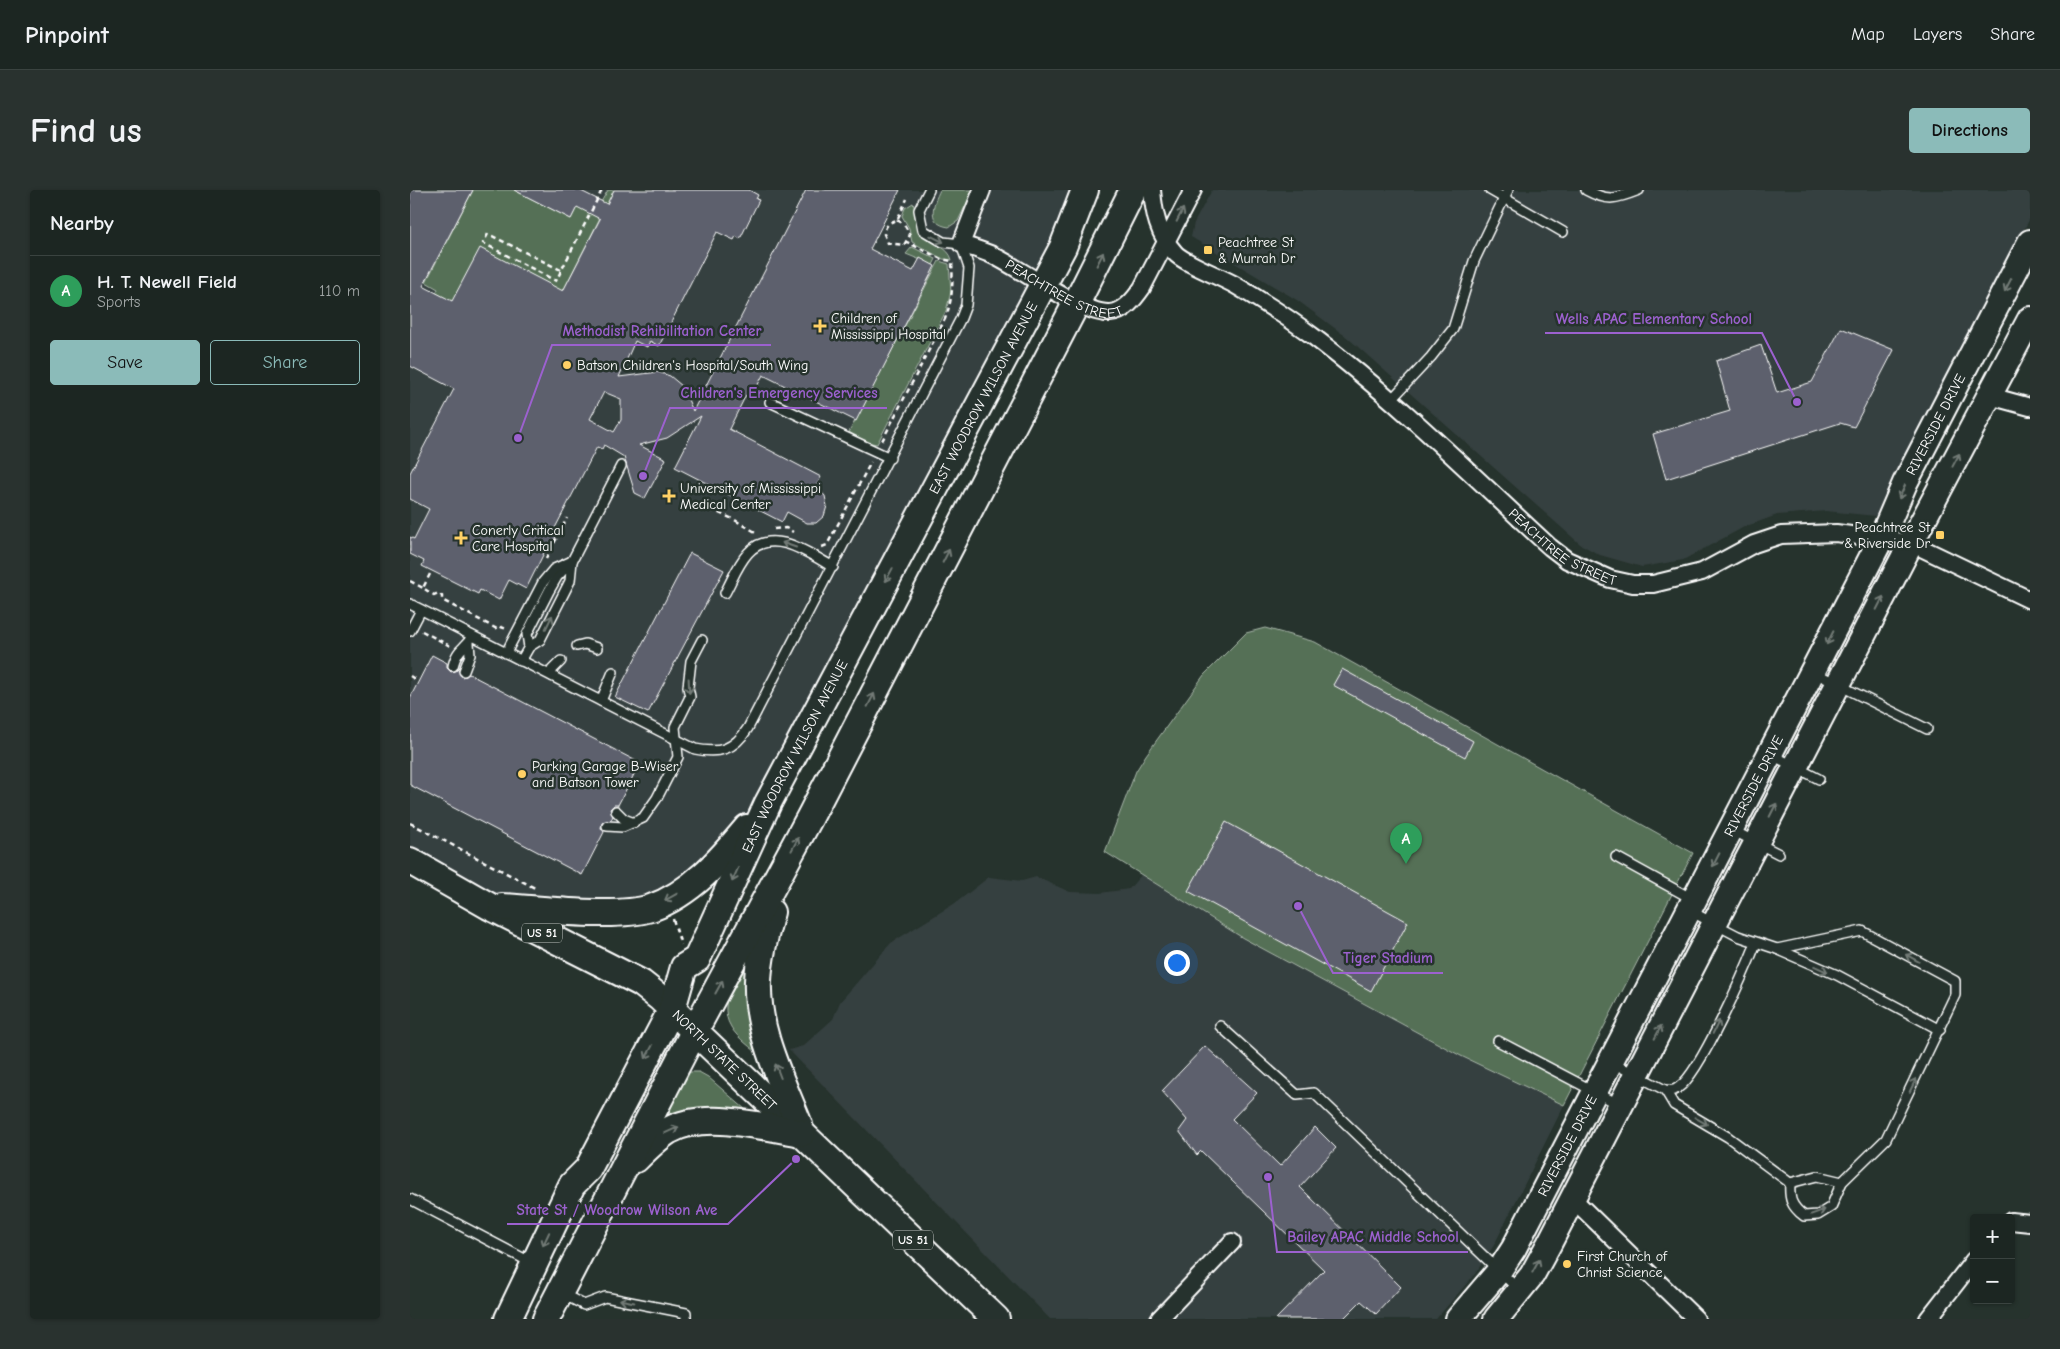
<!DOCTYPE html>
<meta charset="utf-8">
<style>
:root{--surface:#1c2622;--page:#29322f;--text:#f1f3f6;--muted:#a0a5a5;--line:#3a4340;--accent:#8bbbb9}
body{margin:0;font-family:"Comic Neue",sans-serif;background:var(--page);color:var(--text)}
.controls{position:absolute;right:15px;bottom:15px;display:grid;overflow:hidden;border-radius:5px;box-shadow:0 1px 4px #0004}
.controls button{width:45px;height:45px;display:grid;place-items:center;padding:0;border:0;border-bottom:1px solid var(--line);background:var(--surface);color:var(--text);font:25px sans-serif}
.you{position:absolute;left:766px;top:772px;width:18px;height:18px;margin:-12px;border:4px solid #fff;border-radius:50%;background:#1a73e8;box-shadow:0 0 0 8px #1a73e833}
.badge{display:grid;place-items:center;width:32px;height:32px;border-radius:50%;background:var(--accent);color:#fff;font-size:16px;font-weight:700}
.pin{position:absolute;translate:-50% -41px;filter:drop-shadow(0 1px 2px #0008)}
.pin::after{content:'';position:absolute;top:26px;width:18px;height:15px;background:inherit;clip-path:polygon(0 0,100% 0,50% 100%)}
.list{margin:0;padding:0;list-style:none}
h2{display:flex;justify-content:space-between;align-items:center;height:65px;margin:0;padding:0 20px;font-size:21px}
h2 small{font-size:16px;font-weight:400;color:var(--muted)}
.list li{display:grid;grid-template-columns:32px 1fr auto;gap:15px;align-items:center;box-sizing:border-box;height:70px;padding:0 20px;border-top:1px solid var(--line)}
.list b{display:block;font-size:19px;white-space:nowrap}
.list p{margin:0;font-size:16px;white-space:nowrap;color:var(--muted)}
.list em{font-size:16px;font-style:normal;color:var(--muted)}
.actions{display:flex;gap:10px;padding:15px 20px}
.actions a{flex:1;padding:11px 0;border:1px solid var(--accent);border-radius:5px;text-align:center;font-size:18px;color:var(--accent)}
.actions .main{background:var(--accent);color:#111}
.map{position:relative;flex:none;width:1620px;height:1129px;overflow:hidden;border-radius:5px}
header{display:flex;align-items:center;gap:30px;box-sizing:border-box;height:70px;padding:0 25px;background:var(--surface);border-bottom:1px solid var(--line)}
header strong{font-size:24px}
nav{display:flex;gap:28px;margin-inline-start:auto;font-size:18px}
.intro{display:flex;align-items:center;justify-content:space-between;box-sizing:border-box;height:120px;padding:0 30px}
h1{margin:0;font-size:35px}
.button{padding:12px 22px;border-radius:5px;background:var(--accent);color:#111;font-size:18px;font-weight:700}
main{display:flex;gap:30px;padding:0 30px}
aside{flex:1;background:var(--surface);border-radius:5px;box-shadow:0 1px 4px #0004}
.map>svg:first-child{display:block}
</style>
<header>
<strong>Pinpoint</strong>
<nav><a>Map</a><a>Layers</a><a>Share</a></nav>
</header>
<div class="intro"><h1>Find us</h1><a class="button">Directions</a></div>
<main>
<aside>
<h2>Nearby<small></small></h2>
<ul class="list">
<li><span class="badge" style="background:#2e9e5b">A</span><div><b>H. T. Newell Field</b><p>Sports</p></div><em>110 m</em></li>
</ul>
<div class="actions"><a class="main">Save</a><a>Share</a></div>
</aside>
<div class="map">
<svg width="1620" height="1129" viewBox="0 0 1620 1129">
<rect width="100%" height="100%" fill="#26332d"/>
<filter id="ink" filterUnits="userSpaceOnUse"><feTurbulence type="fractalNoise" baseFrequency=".02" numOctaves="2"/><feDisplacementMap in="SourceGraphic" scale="10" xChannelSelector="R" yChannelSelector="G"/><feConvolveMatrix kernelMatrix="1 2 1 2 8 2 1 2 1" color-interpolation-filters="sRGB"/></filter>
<g filter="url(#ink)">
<g fill="#364040">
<path d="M0 0H676L358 613 240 718 79 716 0 674Z"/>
<path d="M802 0H1620V28L1466 326 1416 321 1367 325 1334 337 1273 370 1232 377 1190 365 1170 354 938 148 887 110 781 47 784 33Z"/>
<path d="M732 684 833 748 1051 866 1154 915 1084 1055 1065 1084 1026 1129H640L379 860 393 856 423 829 430 812 481 753 547 712 579 687 612 691 626 687 660 702 690 703 719 699Z"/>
</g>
<g fill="#557057" stroke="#aab8ab">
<path d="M63 0H104L161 29 167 17 191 12 198 0H204L153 101 42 111 26 103 28 99 16 92Z"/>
<path d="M530 0H563L548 31 539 37C516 34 523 14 530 0Z"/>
<path d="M503 13C507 24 503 37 515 47 524 55 539 57 542 70L533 69 502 52 499 38 492 26 495 18Z"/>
<path d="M502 57 526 69 523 75 496 64Z"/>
<path d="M529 71 539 74 541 102 536 121 467 254 456 252 439 242Z"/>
<path d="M855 438 905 452 1283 663 1154 915 1051 866 833 748 695 662 726 581 736 565 794 485 836 443Z"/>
<path d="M346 747 352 867C342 858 327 848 321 837 304 810 334 771 346 747Z"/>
<path d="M280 882H289L298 887 343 926 246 933 275 885Z"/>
</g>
<g fill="#5d606d" stroke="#fff" fill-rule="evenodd">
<path d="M0 0H63L13 96 42 111 70 58 153 101 190 29 167 17 161 29 104 0H169L197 14 204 0H339L348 5 346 9 349 10 330 49 326 46 324 50 307 42 249 156 240 151 237 157 225 151 209 187 248 182 260 186 272 196 283 221 396 0H490L460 59 503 81 510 68 525 76 446 231 353 185 341 208 336 205 319 239 411 287 406 296 415 306 417 316 414 326 406 333H397L377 322 372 332 265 277 291 226 257 248 229 255 256 269 235 308 225 303 214 267 194 255 192 259 187 257 145 338 149 341 139 360 136 359 116 399 99 390 89 410 70 400 68 404 12 376 14 371 0 364V347L4 349 19 319 0 309V283L44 199 0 176ZM194 202 211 209V230L204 242 180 229Z"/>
<path d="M1431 138 1484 160 1444 237 1430 233 1256 289 1243 244 1320 221 1306 171 1351 155 1367 203 1402 192Z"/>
<path d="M280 363 314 380 238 523 205 507Z"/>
<path d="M22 465 37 473V478L41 482 48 479 52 487 59 484 230 573 208 615H204L200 619 203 626 201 630 192 633 191 638 194 642 172 685 0 595V508Z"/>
<path d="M932 479 1063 551 1055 567 923 495Z"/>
<path d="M816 632 998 732 961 801 778 701Z"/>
<path d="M795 856 847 903 822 929 870 976 905 937 926 958 890 997 991 1097 966 1124 951 1111 933 1129H866L914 1080 791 961 787 965 769 941 777 930 752 901Z"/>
</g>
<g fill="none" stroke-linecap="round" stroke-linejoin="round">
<g stroke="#fff" stroke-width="12">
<g id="lane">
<path d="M1080 0 1153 42"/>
<path d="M1176 0C1198 12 1206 9 1229 0"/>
<path d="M980 211 1021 167 1043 139 1064 71 1098 0"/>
<path d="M360 212 480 268"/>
<path d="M315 403C322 390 328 374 338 363 362 336 400 364 423 377"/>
<path d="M0 414 285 559C309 564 324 560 338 538L551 128 556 115 559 78 551 54 533 52 513 40 509 20 519 0"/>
<path d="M0 441 11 420"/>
<path d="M167 456 175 454 187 458"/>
<path d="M119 457 117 444 139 401 147 387 162 371 211 276"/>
<path d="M96 463 133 392 144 379 162 371 160 391 130 450 119 457 111 471"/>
<path d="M43 476C48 456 55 460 62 446"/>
<path d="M54 481 60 465 59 453"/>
<path d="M1403 482 1517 539"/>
<path d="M142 486V480L151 471"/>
<path d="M191 511 203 482"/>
<path d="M1360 564 1409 589"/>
<path d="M206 621 214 629 224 633"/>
<path d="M197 636 213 637 233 628 247 608 268 567 265 537 280 507 278 497 281 471 292 450"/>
<path d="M1322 640 1369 664"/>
<path d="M1206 667 1284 710"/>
<path d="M1280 721 1328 746 1367 759 1427 785 1530 840"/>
<path d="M810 836 887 905 904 903 1108 1099"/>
<path d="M1088 851 1210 915"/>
<path d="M1201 872 1255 900C1260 901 1265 901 1269 897 1290 883 1335 781 1346 753"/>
<path d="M1255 900 1264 915 1318 947 1380 993C1379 1009 1381 1016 1394 1026L1408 1025 1421 1017 1432 992 1476 949 1545 805V791L1452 741 1367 759"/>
<path d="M1380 993 1407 986 1432 992"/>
<path d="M0 1009 122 1073"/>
<path d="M151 1103 174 1115 195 1107 276 1123V1129"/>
</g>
</g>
<g stroke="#fff" stroke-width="20">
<g id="street">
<path id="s1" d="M572 0 551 54C560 57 571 60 580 64 608 76 672 125 700 123 715 122 725 108 732 98L783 0"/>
<path id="s2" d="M742 0C744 24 748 44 765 63 774 73 811 87 825 95 852 111 879 128 904 147 988 211 1063 286 1140 357L1157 370 1200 389 1223 394H1243L1292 382 1344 354 1371 345 1426 343 1501 353 1620 410"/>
<path d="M1580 206 1620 217"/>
<path d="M1162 1008 1286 1129"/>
<path d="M1601 1031 1620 1033"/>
<path d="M749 1129 822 1052"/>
<path d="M1518 1129 1564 1070"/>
</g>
</g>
<g stroke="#fff" stroke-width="28">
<g id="secondary">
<path id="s3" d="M1048 1129 1089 1081 1104 1058 1471 349 1495 293 1620 52"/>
<path d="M1086 1129 1122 1085 1139 1054 1501 353 1620 129"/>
</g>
</g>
<g stroke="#fff" stroke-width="30">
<g id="primary">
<path id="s4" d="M0 671 79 716 231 793 250 808 586 1129"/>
<path d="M92 717C131 719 205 729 241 718 281 704 311 669 337 638"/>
<path d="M361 722C355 745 349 767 348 791 346 841 371 889 389 935"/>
<path d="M226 969C236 959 246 949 258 941 293 920 354 937 392 943"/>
<path id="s5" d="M98 1129 162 995 178 979 262 819 274 777 287 769 358 613 653 57 675 0"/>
<path d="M136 1129 285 840 400 627 667 112 723 0"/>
</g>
</g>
<g stroke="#fff" stroke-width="2.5" stroke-dasharray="5 4" stroke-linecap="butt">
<path d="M487 30 494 34 500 45 494 55 478 53 474 44C475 36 479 32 487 30L497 9"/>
<path d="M151 80 78 44 73 53 146 91 192 0"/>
<path d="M472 251 535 129C543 109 543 92 542 71L531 69 497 52"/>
<path d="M292 316 323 329 347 343"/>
<path d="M364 339 376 338 383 342"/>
<path d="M412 357 417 355 461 272"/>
<path d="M136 369 157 328"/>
<path d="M20 384 13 398 24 405 28 403 32 406V410L87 439 91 437 97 439"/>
<path d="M0 391 13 398"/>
<path d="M12 441 40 456"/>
<path d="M0 486 6 490"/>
<path d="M0 633 125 698"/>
<path d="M263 729 271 755"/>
</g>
<use href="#lane" stroke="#26332d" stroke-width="9"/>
<use href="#street" stroke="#26332d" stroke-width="16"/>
<use href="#secondary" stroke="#26332d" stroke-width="24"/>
<use href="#primary" stroke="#26332d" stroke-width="26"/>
</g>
<defs><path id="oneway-shaft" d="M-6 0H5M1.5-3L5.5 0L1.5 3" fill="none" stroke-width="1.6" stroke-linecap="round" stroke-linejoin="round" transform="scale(1.25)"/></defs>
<g stroke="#727a76">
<use href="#oneway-shaft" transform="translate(770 25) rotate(-63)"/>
<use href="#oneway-shaft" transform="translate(527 49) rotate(26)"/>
<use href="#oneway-shaft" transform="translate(690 69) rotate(-63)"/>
<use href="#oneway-shaft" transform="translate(1598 95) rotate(117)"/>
<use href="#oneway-shaft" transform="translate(1546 270) rotate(-62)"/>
<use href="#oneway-shaft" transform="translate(1492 302) rotate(114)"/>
<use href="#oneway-shaft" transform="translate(379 355) rotate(-161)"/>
<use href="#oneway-shaft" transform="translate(536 366) rotate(-63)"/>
<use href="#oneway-shaft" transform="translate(479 385) rotate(118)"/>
<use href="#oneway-shaft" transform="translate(1470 413) rotate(-63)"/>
<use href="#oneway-shaft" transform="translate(139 432) rotate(-64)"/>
<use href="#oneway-shaft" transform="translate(1420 448) rotate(117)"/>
<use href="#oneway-shaft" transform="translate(279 496) rotate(87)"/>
<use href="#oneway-shaft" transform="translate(461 510) rotate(-63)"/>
<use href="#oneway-shaft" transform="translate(1363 620) rotate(-63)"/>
<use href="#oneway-shaft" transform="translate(385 654) rotate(-62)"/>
<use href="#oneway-shaft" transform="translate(1306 670) rotate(117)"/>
<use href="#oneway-shaft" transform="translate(325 685) rotate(114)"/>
<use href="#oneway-shaft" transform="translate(261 707) rotate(151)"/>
<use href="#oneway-shaft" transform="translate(1502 768) rotate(-151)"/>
<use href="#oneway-shaft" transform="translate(1411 779) rotate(24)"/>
<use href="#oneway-shaft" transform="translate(309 797) rotate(-61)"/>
<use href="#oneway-shaft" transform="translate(1306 837) rotate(-64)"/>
<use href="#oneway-shaft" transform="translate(1248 842) rotate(-63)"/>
<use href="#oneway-shaft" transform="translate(239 862) rotate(118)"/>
<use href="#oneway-shaft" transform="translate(368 881) rotate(-111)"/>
<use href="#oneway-shaft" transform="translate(1503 895) rotate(-64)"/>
<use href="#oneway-shaft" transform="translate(1291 931) rotate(30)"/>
<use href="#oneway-shaft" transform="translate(262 940) rotate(-24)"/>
<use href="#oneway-shaft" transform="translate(1408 1022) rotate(-20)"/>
<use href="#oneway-shaft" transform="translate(136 1049) rotate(115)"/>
<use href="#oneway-shaft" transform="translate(1126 1076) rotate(-61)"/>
<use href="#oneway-shaft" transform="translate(217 1111) rotate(-169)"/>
</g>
</g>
<g fill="#ffd166" stroke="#26332d" stroke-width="2">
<rect x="793" y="55" width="10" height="10" rx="2.5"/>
<path d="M407.5 128.5h5v5h5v5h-5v5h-5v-5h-5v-5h5z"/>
<circle cx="157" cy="175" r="5"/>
<path d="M256.5 298.5h5v5h5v5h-5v5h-5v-5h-5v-5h5z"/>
<rect x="1525" y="340" width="10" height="10" rx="2.5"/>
<path d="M48.5 340.5h5v5h5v5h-5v5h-5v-5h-5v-5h5z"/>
<circle cx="112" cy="584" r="5"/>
<circle cx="1157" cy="1074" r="5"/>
</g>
<g text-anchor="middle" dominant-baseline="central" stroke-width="5" stroke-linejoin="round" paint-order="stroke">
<g fill="#26332d" stroke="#bec2c0" stroke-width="1">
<rect x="112" y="733.5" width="40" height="19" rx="4"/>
<rect x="483" y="1040.5" width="40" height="19" rx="4"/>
</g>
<g font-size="12" font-weight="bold" fill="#fff">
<text x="132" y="743">US 51</text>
<text x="503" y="1050">US 51</text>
</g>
<g font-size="14" fill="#fff" stroke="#26332d" text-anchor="start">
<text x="808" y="52">Peachtree St<tspan x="808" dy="16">&amp; Murrah Dr</tspan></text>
<text x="421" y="128">Children of<tspan x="421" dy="16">Mississippi Hospital</tspan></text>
<text x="167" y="175">Batson Children's Hospital/South Wing</text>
<text x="270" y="298">University of Mississippi<tspan x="270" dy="16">Medical Center</tspan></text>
<text x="1520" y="337" text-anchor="end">Peachtree St<tspan x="1520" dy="16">&amp; Riverside Dr</tspan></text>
<text x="62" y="340">Conerly Critical<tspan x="62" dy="16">Care Hospital</tspan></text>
<text x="122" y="576">Parking Garage B-Wiser<tspan x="122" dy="16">and Batson Tower</tspan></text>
<text x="1167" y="1066">First Church of<tspan x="1167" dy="16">Christ Science</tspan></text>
</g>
<g font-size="14" fill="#fff" stroke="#26332d">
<text stroke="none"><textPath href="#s1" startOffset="172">PEACHTREE STREET</textPath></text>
<text stroke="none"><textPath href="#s5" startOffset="1041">EAST WOODROW WILSON AVENUE</textPath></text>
<text stroke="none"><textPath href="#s3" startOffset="1016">RIVERSIDE DRIVE</textPath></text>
<text stroke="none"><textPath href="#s2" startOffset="558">PEACHTREE STREET</textPath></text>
<text stroke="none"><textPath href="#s5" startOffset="636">EAST WOODROW WILSON AVENUE</textPath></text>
<text stroke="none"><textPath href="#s3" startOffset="611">RIVERSIDE DRIVE</textPath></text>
<text stroke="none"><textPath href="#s4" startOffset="375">NORTH STATE STREET</textPath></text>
<text stroke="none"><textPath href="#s3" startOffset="206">RIVERSIDE DRIVE</textPath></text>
</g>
</g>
<path fill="none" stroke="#9c61cf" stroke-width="2" d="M1387 212L1352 143H1135M108 248L142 155H361M233 286L260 218H477M888 716L923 783H1033M386 969L318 1034H97M858 987L867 1062H1058"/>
<g fill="#9c61cf" stroke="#26332d" stroke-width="2">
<circle cx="1387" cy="212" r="5"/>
<circle cx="108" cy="248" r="5"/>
<circle cx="233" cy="286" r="5"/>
<circle cx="888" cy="716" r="5"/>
<circle cx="386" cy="969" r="5"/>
<circle cx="858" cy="987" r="5"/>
</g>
<g font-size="15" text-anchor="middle" font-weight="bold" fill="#9c61cf" stroke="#26332d" stroke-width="5" stroke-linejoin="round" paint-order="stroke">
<text x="1244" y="134">Wells APAC Elementary School</text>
<text x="252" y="146">Methodist Rehibilitation Center</text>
<text x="369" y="208">Children's Emergency Services</text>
<text x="978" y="773">Tiger Stadium</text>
<text x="207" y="1025">State St / Woodrow Wilson Ave</text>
<text x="963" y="1052">Bailey APAC Middle School</text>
</g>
</svg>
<div class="controls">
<button>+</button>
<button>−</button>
</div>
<div class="you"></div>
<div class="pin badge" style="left:996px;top:674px;background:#2e9e5b">A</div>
</div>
</main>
